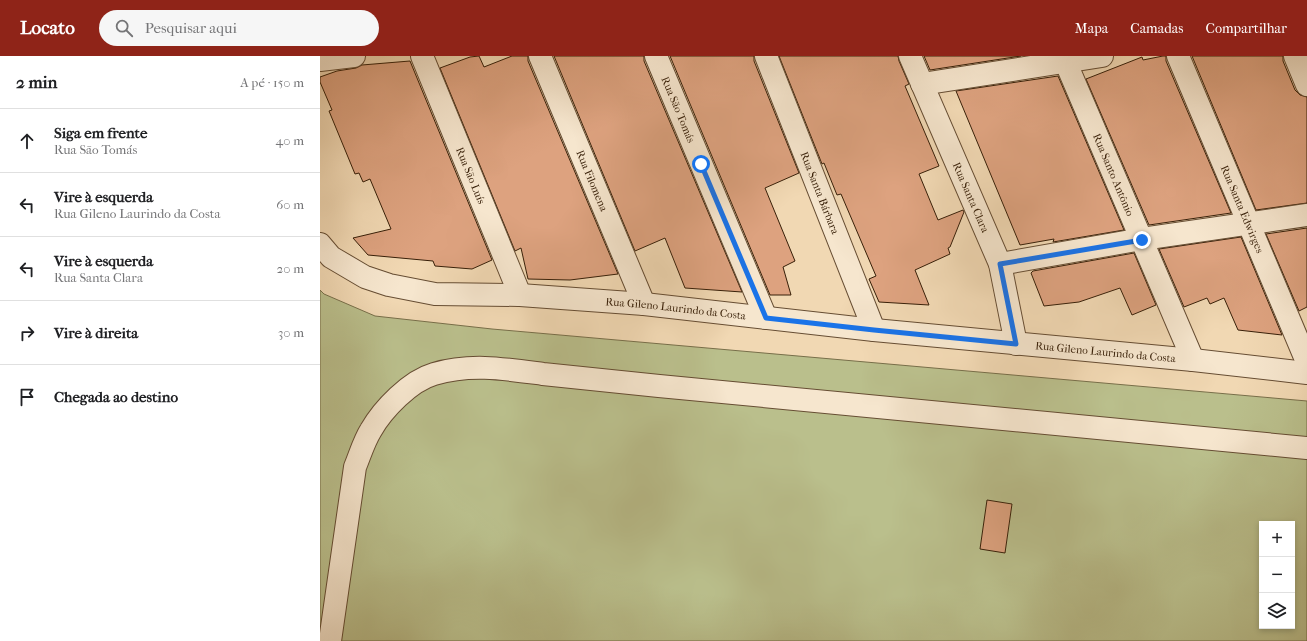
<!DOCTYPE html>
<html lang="pt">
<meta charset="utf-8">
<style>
:root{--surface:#fff;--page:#f6f6f6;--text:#202124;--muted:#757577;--line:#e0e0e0;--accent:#8f2418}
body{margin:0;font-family:"IM FELL French Canon",serif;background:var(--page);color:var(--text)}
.controls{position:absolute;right:12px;bottom:12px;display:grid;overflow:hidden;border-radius:0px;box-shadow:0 2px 6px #0003}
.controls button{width:36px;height:36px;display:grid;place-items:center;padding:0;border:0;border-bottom:1px solid var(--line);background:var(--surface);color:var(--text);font:20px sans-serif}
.stop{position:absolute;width:12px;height:12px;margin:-9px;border:3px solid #1a73e8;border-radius:50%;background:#fff}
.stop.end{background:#1a73e8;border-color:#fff;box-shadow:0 1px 4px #0008}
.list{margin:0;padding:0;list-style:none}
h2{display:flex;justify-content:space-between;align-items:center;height:52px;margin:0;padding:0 16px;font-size:17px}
h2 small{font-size:13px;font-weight:400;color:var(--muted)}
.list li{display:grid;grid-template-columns:26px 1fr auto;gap:12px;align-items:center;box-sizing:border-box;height:64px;padding:0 16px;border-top:1px solid var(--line)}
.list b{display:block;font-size:15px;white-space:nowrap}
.list p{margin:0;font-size:13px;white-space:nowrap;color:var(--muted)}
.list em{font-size:13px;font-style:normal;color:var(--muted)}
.icon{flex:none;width:22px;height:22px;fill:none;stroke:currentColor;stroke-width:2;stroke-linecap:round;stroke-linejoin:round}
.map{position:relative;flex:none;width:987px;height:585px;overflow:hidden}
header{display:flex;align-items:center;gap:24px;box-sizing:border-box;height:56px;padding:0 20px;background:var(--accent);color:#fff}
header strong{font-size:19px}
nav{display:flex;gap:22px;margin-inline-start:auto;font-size:14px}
.search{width:280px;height:36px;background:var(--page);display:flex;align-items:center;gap:10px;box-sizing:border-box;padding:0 14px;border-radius:22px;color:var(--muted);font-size:15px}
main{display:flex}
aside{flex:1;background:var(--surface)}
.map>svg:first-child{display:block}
</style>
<header>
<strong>Locato</strong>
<div class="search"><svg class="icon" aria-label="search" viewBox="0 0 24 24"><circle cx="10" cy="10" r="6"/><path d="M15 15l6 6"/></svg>Pesquisar aqui</div>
<nav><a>Mapa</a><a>Camadas</a><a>Compartilhar</a></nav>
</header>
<main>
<aside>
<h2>2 min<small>A pé · 150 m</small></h2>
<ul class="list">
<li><svg class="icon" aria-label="ahead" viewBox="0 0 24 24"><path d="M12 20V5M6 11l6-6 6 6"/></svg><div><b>Siga em frente</b><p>Rua São Tomás</p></div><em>40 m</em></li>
<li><svg class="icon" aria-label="left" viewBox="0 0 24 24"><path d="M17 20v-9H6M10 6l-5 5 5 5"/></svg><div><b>Vire à esquerda</b><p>Rua Gileno Laurindo da Costa</p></div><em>60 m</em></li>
<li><svg class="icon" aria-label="left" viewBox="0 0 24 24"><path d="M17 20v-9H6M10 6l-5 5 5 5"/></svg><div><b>Vire à esquerda</b><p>Rua Santa Clara</p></div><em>20 m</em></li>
<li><svg class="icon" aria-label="right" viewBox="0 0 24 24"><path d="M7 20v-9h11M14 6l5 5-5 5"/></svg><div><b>Vire à direita</b></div><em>30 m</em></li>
<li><svg class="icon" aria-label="arrive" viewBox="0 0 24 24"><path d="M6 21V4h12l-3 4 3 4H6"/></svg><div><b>Chegada ao destino</b></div></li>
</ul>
</aside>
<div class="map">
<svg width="987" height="585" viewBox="0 0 987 585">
<rect width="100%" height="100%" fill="#f1d8b3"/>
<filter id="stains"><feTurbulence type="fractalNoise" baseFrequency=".005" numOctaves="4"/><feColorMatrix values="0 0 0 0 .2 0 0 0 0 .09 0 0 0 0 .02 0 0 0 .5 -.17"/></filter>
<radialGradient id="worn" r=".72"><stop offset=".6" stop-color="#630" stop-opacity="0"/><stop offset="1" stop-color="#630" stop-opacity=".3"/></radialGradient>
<path fill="#babf8c" stroke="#786f4a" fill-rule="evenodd" d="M0 234 4 238 55 260 172 273 987 345V585H0ZM942 468H972V570H942Z"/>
<g fill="#dda27f" stroke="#371f08">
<path d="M159 0 164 11 192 0H208V5L298 218 250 224 208 223 201 192 195 195 120 12 150 1Z"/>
<path d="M234 0H324V5L422 236 365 232 345 182 315 195Z"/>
<path d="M350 0H434V5L479 117 445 132 475 205 463 211 471 239H450Z"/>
<path d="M459 0H578L579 5 589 28 585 30 619 110 599 118 618 164 643 154 644 156 630 191 628 192 630 198 595 214 609 249 559 246 549 223 556 220 521 138 517 139 504 107 502 108Z"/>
<path d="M604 0H701L610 14Z"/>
<path d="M843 0H846V5L911 157 829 169 766 23 822 1 823 4Z"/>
<path d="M872 0H963V5L975 34 980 39 987 41V147L936 154Z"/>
<path d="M90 5 172 204 152 213 115 210 113 205 48 199 33 182 71 173 50 123 43 126 39 117 35 118 9 55 12 54 0 26V21L17 15 36 12 42 9Z"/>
<path d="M738 20 804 174 733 186 734 183 700 189 636 35Z"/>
<path d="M987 172V251L979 255 946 178Z"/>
<path d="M921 181 962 279 918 274 904 242 890 248 887 242 864 251 839 193Z"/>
<path d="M814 197 836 249 812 259 800 232 759 246 724 250 711 217 713 215Z"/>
<path d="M667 444 692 448 685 497 660 493Z"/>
</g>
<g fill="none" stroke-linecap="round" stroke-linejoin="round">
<g stroke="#664d33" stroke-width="24">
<g id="minor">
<path id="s1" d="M102 0 200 239"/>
<path id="s2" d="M220 0 324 248"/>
<path id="s3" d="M336 0 446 262"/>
<path id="s4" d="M446 0 554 274"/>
<path id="s5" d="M590 0 680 208 696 288"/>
<path id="s6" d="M743 0 873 304"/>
<path id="s7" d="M858 0 987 306"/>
<path d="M975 0 987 29"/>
<path d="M0 4 34 0"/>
<path d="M602 28 782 0"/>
<path id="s8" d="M0 188 11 201 45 221 69 229 115 238 200 239 324 248 554 274 873 304 987 317"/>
<path d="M680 208 822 183 987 159"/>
<path d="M10 585 35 411C40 399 44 385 51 374 63 353 90 325 114 318 151 307 186 313 223 318 262 322 300 326 339 330 555 349 771 370 987 392"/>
</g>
</g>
<use href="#minor" stroke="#f6e6ce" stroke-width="22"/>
</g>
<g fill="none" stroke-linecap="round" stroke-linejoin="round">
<path stroke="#1a73e8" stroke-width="5" d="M381 108 446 262 554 274 696 288 680 208 822 184"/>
</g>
<g text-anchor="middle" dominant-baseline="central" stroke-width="3.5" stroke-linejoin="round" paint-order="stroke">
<g font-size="11" fill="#371f08" stroke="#f6e6ce">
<text stroke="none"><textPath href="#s3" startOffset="58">Rua São Tomás</textPath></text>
<text stroke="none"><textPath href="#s1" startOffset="129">Rua São Luís</textPath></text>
<text stroke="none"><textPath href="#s6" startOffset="129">Rua Santo Antônio</textPath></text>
<text stroke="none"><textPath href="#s2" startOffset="135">Rua Filomena</textPath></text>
<text stroke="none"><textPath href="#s4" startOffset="147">Rua Santa Bárbara</textPath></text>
<text stroke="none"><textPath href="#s5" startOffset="154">Rua Santa Clara</textPath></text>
<text stroke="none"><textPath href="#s7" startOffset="166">Rua Santa Edwirges</textPath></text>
<text stroke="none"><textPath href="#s8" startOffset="370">Rua Gileno Laurindo da Costa</textPath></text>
<text stroke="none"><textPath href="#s8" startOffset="802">Rua Gileno Laurindo da Costa</textPath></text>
</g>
</g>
<rect width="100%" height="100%" filter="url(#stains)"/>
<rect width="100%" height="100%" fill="url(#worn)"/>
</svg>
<div class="controls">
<button>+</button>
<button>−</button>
<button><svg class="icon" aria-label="layers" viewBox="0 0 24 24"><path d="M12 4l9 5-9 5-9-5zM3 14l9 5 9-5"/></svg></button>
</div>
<div class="stop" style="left:381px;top:108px"></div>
<div class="stop end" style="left:822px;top:184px"></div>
</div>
</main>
